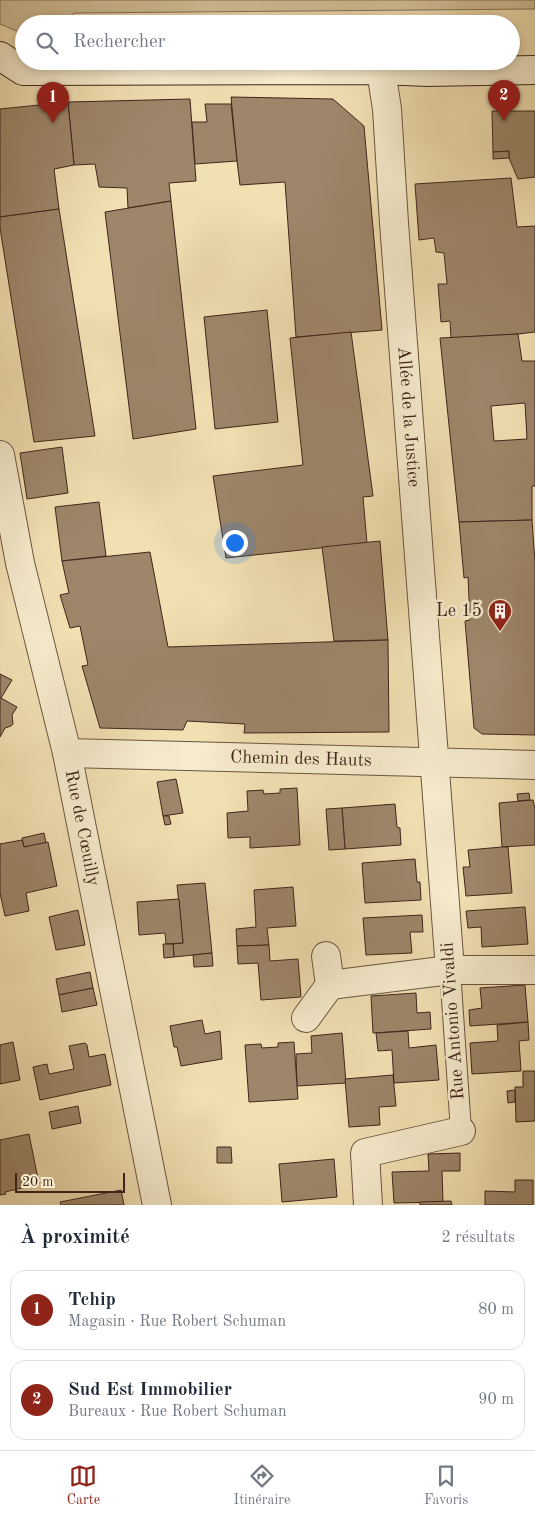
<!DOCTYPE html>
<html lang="fr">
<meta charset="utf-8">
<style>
:root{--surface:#fff;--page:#f2f2f3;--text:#1f2937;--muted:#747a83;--line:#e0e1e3;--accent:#8f2418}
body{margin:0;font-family:"Old Standard TT",serif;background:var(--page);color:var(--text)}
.scale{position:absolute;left:15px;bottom:12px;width:110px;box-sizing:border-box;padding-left:5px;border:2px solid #41251b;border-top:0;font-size:14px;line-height:18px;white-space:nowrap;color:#41251b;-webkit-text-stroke:4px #f6ebcd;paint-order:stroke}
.you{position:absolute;left:234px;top:542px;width:18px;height:18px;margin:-12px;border:4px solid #fff;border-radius:50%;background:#1a73e8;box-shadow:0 0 0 8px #1a73e833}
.badge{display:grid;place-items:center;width:32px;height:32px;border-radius:50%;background:var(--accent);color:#fff;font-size:16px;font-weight:700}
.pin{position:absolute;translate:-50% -41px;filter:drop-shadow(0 1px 2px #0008)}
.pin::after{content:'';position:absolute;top:26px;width:18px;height:15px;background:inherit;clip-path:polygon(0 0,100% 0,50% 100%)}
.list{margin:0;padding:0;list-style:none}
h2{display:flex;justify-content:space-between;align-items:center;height:65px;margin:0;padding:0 20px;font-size:21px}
h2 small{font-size:16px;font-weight:400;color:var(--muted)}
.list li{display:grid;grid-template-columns:32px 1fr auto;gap:15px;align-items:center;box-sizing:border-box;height:80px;margin:0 10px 10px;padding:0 10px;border:1px solid var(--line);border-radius:15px}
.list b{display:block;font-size:19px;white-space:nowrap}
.list p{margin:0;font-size:16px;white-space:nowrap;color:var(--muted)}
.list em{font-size:16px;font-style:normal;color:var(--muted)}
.icon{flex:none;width:28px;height:28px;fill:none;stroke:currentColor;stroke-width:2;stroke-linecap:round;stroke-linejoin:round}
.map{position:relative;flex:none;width:535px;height:1205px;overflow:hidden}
.search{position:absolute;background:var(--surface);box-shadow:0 2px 8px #0003;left:15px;right:15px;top:15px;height:55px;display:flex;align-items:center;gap:12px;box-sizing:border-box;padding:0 18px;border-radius:28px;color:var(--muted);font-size:19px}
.sheet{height:245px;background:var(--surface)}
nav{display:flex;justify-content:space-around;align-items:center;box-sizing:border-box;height:70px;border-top:1px solid var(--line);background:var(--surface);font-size:14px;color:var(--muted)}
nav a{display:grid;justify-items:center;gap:2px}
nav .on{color:var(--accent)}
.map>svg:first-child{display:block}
</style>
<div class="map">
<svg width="535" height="1205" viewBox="0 0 535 1205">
<rect width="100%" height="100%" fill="#f1e0b2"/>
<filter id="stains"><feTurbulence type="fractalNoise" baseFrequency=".004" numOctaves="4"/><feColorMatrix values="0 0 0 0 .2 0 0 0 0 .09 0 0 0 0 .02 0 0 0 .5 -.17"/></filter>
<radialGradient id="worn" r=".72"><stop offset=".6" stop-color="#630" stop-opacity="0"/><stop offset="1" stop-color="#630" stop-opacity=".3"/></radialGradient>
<path fill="#d3c098" stroke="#8a725a" d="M0 0H535V9L74 13 65 24H24V34L0 24Z"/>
<g fill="#9d866a" stroke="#41251b" fill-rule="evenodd">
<path d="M231 97 333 99 364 126 382 330 296 337 285 182 240 185 237 161Z"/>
<path d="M190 99 196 181 169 183 171 201 128 208 127 188 99 187 95 164 74 165 68 102Z"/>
<path d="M68 102 74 165 54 169 59 209 0 217V109Z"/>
<path d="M205 104H231L237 161 195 164 192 122H207Z"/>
<path d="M492 111H535V177L518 179 509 158V151L493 152Z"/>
<path d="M509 151V158L493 159V152Z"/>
<path d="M511 178 517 227 535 226V332L518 334 451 338 450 321 441 322 438 284H447L444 253 436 252 434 238 419 240 415 184Z"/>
<path d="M171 201 196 429 133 439 105 212Z"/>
<path d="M59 209 95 436 34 442 0 228V217Z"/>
<path d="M267 310 278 422 215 429 204 317Z"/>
<path d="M351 332 373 496 363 497 367 543 226 558 213 476 303 465 290 338Z"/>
<path d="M518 334 522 361H535V486H532V520L459 522 440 338ZM525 403 527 439 494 441 491 406Z"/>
<path d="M62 447 68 493 27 499 20 453Z"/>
<path d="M99 502 106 556 62 561 55 507Z"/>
<path d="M532 520 535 563V735L482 734 474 728 465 621 470 620 468 577 464 578 459 522Z"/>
<path d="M380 541 388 640 334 641 322 547Z"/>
<path d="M150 552 168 647 388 640 389 732 244 733 245 724 187 721 183 730 100 728 82 666 88 665 80 626 70 628 60 595 69 593 62 561Z"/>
<path d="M0 674 12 680 1 698 17 707 12 715 13 724 11 726 5 728 0 737Z"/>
<path d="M176 779 183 813 163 816 157 782Z"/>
<path d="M297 788 300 845 250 848V837L228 838 227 813 248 811 247 791 263 790 264 794 280 793V789Z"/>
<path d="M529 793 530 800 518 801 517 794Z"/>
<path d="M533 800 535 809V845L502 847 499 803Z"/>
<path d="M395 804 397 827 400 828 401 845 345 849 342 808Z"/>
<path d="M342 808 345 849 329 850 326 809Z"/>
<path d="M163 816H169L171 824 165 825Z"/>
<path d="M44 833 46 843 24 847 22 838Z"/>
<path d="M22 840 24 847 48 842 57 886 26 893 29 911 5 916 0 893V844Z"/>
<path d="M502 847H508L512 893 466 896 463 867H470L468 850Z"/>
<path d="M415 859 417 882H420L421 900 365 903 362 863Z"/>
<path d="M205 883 212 953 174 957 173 944 183 943 177 885Z"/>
<path d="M293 887 296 926 267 928 269 945 237 946 236 929 256 927 254 890Z"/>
<path d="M179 899 183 943 166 944 165 933 139 935 137 902Z"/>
<path d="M525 907 528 944 482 947 481 927 468 928 466 911Z"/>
<path d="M78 910 85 945 56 950 49 917Z"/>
<path d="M422 915 423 932H410L412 953 366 955 363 918Z"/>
<path d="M163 944H173L174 957 164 958Z"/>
<path d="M269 945 270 961 298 959 301 997 261 1000 258 963 238 964 237 946Z"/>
<path d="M212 953 213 966 194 967 193 955Z"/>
<path d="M90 972 93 988 59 995 56 979Z"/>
<path d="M525 985 528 1022 470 1026 469 1010 482 1008 480 988Z"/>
<path d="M93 988 97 1005 62 1012 59 995Z"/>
<path d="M416 993 417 1013 430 1012 431 1029 373 1033 371 996Z"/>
<path d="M202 1020 205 1034 220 1031 222 1059 181 1066 177 1047H174L170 1026Z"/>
<path d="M528 1022 529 1040 519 1041 521 1071 472 1074 470 1043 498 1041 497 1025Z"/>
<path d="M408 1031 409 1048 436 1045 439 1080 394 1083 392 1050 378 1051 376 1033Z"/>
<path d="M342 1033 346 1083 297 1086 296 1054 312 1053 311 1036Z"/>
<path d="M13 1042 20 1080 0 1084V1045Z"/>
<path d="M294 1042 298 1099 249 1102 245 1045 261 1044 262 1048 278 1047V1043Z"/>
<path d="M85 1043 87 1045 89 1057 105 1054 111 1085 40 1100 33 1067 47 1064 49 1074 74 1069 69 1046Z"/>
<path d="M523 1071H535V1121L516 1122 515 1087H523Z"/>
<path d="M393 1075 396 1106 379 1107 380 1125 349 1127 345 1079Z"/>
<path d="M515 1090V1102L508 1103 507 1091Z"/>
<path d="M78 1106 81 1123 52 1129 49 1112Z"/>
<path d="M29 1134 39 1184 5 1192 6 1194 0 1195V1140Z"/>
<path d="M217 1147H231L232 1163H217Z"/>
<path d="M460 1153V1171H442L443 1202 394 1203 392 1172 429 1171 428 1154Z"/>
<path d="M334 1159 337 1197 282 1202 279 1164Z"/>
<path d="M515 1180H533V1205H485V1191L515 1192Z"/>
<path d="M121 1190 124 1205H61L60 1202Z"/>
<path d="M451 1201 452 1205H420V1202Z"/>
</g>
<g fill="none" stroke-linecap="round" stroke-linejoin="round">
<g stroke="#6d5441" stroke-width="22">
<path id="lane" d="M450 970 461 1131"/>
</g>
<g stroke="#6d5441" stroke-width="30">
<g id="street">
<path id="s1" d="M381 70 387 109 394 223 450 970"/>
<path id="s2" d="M0 455 20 563 67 753 157 1205"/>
<path id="s3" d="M67 753 535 765"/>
<path d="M330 985 450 970H535"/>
<path d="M306 1018 330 985 326 956"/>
<path d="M368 1205 365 1153 461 1131"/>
</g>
</g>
<g stroke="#41251b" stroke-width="30">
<path id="secondary" d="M0 56 23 71 381 70 427 72 535 70"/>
</g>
<use href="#lane" stroke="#f6ebcd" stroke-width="20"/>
<use href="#street" stroke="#f6ebcd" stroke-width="28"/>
<use href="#secondary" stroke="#f6ebcd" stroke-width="28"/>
</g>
<defs>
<g id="building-pin" transform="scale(1.25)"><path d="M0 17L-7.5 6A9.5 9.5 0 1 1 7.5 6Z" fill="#8f2418" stroke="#f6ebcd"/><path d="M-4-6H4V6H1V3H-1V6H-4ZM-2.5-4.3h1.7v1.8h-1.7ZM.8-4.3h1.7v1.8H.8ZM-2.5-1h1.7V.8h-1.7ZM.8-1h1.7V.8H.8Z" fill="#fff"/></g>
</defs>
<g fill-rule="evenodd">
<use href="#building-pin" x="500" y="611"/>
</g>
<g text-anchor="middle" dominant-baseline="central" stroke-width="5" stroke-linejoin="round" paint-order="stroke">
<g font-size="18" fill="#41251b" stroke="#f6ebcd">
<text stroke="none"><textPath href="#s1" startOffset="348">Allée de la Justice</textPath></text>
<text stroke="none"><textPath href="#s3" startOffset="234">Chemin des Hauts</textPath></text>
<text stroke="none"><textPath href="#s2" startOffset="382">Rue de Cœuilly</textPath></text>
<text transform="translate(453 1021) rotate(-94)">Rue Antonio Vivaldi</text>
</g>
<g font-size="18" fill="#41251b" stroke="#f6ebcd" text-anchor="end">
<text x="482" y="611">Le 15</text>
</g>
</g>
<rect width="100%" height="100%" filter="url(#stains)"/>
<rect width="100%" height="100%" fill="url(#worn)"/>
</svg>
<div class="scale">20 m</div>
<div class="you"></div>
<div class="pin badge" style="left:53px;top:123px">1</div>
<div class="pin badge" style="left:504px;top:121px">2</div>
<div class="search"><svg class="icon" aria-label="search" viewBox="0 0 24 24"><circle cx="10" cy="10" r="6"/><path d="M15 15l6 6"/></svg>Rechercher</div>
</div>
<section class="sheet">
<h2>À proximité<small>2 résultats</small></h2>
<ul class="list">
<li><span class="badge">1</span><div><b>Tchip</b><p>Magasin · Rue Robert Schuman</p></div><em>80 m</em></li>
<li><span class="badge">2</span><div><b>Sud Est Immobilier</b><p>Bureaux · Rue Robert Schuman</p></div><em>90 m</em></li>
</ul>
</section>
<nav>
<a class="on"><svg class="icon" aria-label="map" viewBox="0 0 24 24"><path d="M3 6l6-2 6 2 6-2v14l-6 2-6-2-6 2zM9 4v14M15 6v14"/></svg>Carte</a>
<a><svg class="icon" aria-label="directions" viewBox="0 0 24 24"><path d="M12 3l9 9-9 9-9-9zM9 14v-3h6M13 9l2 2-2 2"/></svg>Itinéraire</a>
<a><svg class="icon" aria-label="saved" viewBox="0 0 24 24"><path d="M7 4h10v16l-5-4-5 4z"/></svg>Favoris</a>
</nav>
